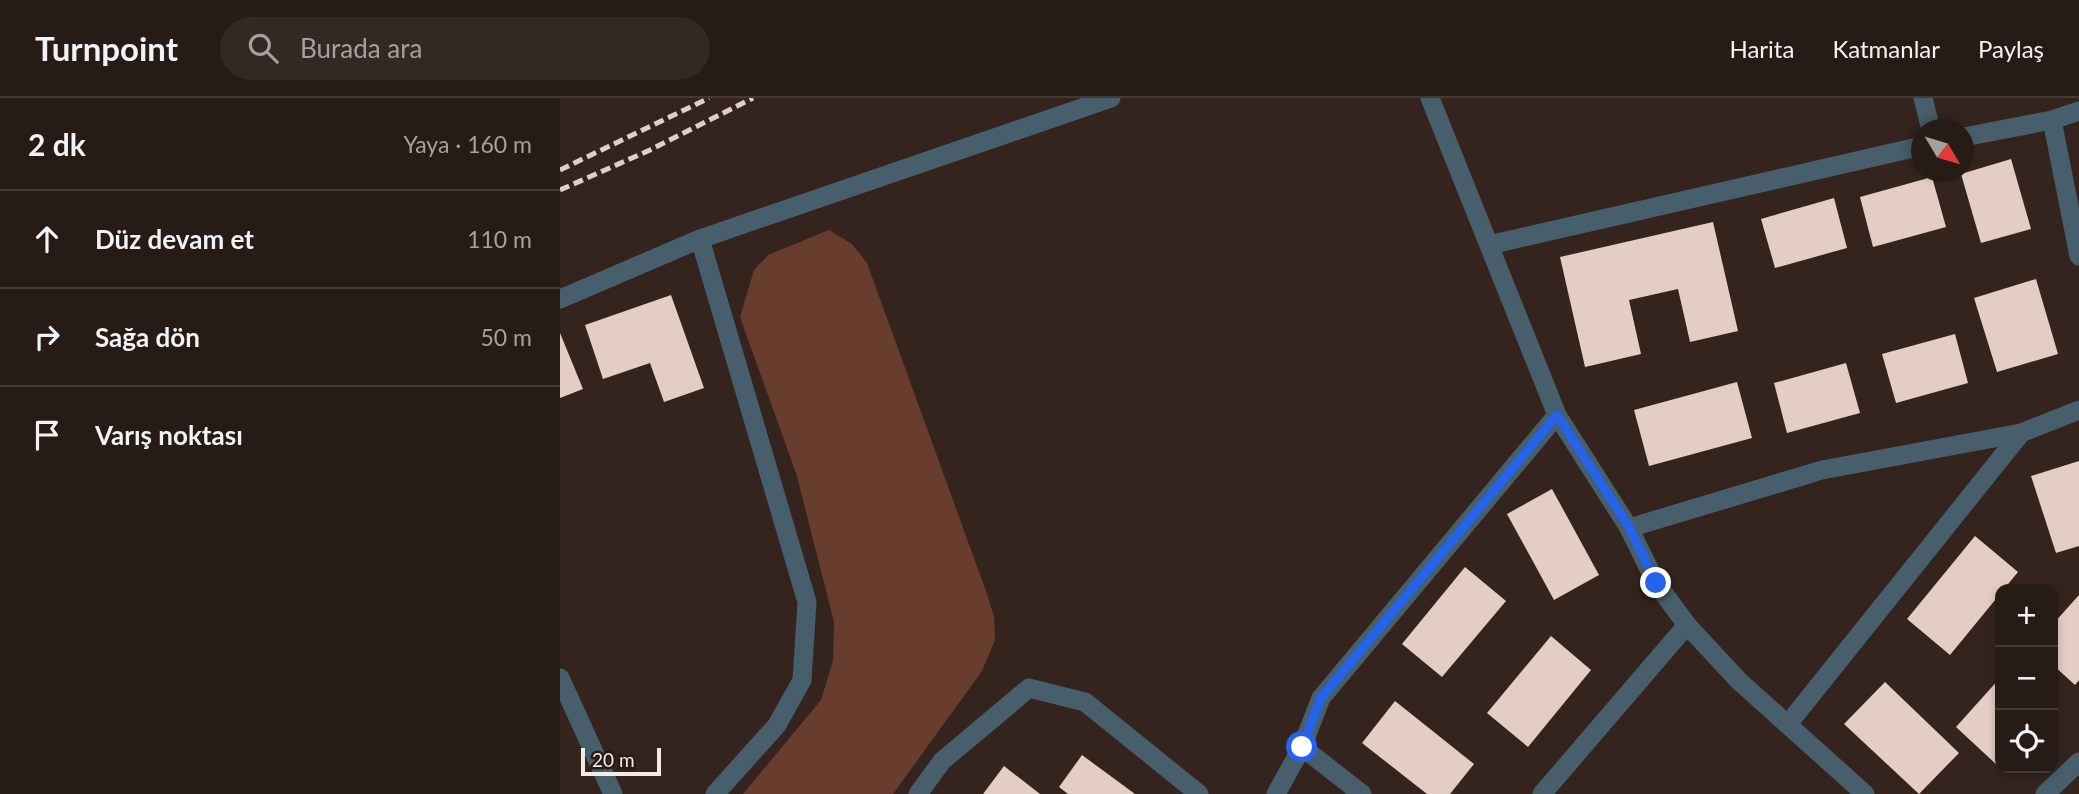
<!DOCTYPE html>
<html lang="tr">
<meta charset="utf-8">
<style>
:root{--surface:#271b16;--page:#332823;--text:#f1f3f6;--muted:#a4a1a1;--line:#433935}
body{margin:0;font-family:Lato,sans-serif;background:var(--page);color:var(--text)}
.controls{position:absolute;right:21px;bottom:21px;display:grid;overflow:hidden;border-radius:14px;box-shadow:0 4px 10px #0003}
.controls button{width:63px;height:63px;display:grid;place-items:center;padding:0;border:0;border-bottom:2px solid var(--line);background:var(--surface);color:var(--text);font:35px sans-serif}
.compass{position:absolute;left:1351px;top:21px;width:63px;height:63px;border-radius:50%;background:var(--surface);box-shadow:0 4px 10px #0003;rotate:128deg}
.scale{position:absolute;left:21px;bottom:18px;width:80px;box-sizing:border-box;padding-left:7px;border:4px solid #f5eae6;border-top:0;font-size:19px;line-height:24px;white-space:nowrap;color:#f5eae6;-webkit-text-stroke:5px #2a1a14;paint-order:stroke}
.stop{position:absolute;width:21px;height:21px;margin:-16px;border:5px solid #2563eb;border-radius:50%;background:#fff}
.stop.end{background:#2563eb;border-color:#fff;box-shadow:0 2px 7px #0008}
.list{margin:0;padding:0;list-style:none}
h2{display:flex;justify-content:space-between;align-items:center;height:91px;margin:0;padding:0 28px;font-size:30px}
h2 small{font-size:23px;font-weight:400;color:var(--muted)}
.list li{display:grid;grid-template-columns:46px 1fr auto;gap:21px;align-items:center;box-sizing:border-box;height:98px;padding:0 28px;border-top:2px solid var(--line)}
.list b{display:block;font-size:26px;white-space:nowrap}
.list em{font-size:23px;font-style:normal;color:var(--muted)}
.icon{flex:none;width:38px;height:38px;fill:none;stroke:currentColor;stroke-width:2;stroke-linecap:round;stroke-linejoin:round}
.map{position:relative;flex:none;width:1519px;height:696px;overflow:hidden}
header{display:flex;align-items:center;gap:42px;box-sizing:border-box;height:98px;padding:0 35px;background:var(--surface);border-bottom:2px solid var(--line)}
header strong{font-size:33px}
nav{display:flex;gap:38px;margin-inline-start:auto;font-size:24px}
.search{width:490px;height:63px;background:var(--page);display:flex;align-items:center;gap:18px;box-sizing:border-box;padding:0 24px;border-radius:38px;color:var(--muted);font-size:26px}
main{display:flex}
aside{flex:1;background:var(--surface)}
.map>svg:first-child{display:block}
</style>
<header>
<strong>Turnpoint</strong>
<div class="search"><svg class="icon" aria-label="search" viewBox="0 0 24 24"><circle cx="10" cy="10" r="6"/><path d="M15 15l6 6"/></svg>Burada ara</div>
<nav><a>Harita</a><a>Katmanlar</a><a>Paylaş</a></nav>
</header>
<main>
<aside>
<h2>2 dk<small>Yaya · 160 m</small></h2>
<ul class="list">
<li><svg class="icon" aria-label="ahead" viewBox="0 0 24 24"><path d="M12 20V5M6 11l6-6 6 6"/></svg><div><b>Düz devam et</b></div><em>110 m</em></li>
<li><svg class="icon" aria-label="right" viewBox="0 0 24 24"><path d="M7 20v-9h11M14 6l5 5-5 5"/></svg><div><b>Sağa dön</b></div><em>50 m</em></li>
<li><svg class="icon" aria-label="arrive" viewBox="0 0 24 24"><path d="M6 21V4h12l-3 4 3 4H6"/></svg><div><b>Varış noktası</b></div></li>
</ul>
</aside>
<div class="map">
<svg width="1519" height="696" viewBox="0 0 1519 696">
<rect width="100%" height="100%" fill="#34241d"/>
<path fill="#683d2d" d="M269 132 292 146 307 165 427 496 434 519 435 542 422 573 333 696H183L261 602 273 563 274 524 237 378 180 219 194 172 208 157Z"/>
<g fill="#e3cdc5">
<path d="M1451 61 1471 131 1421 145 1401 76Z"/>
<path d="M1372 79 1386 129 1313 149 1300 99Z"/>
<path d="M1274 100 1287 150 1215 170 1201 121Z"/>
<path d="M1153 124 1178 233 1130 244 1118 191 1069 202 1081 256 1025 269 1000 159Z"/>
<path d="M1476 181 1498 256 1437 274 1414 200Z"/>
<path d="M111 197 144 290 104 304 90 265 43 281 25 227Z"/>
<path d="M0 235 23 291 0 300Z"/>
<path d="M1395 236 1408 285 1336 305 1322 256Z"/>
<path d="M1286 265 1300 315 1227 335 1214 285Z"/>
<path d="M1177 284 1192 340 1089 368 1074 312Z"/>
<path d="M1519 363V448L1496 455 1471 378Z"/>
<path d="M992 391 1039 477 994 502 947 416Z"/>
<path d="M1415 438 1458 474 1444 491H1440V496L1390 557 1347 521Z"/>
<path d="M905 469 946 503 882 579 842 546Z"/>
<path d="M1519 497V582L1515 587 1493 567V526Z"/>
<path d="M991 538 1031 572 968 649 927 615Z"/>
<path d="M1440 580V666L1438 668 1396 629Z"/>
<path d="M1325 584 1399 655 1359 696 1284 626Z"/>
<path d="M835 603 914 666 890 696H867L802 645Z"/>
<path d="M522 657 575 696H508L499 689Z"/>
<path d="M444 668 480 696H423Z"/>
</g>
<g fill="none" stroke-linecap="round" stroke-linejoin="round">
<g stroke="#475f6c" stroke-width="19">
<path d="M870 0 997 317 1069 430 1096 485 1127 527 1179 583 1305 696"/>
<path d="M1363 0 1371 32"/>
<path d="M1492 22 1519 158"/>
<path d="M1404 39 1492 22 1519 13"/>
<path d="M140 141 247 504 242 582 217 627 155 696"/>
<path d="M929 147 1362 48"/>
<path d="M0 201 140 141 551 0"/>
<path d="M1069 430 1262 372 1461 335 1519 312"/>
<path d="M0 580 53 696"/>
<path d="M1228 626 1461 335"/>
<path d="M742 649 802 696"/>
<path d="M358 696 382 663 469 590 525 604 639 696"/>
<path d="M716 696 742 649 761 600 997 317"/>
<path d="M982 696 1127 527"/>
<path d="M1485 696 1519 664"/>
</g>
<g stroke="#dcd0cc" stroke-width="5" stroke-dasharray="10 5" stroke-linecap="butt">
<path d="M0 72 149 0"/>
<path d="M0 92 90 52 193 0"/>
</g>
</g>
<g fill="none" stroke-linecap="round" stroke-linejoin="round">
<path stroke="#2563eb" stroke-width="9" d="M742 649 761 600 997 317 1069 429 1096 485"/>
</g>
</svg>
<div class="controls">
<button>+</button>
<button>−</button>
<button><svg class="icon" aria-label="locate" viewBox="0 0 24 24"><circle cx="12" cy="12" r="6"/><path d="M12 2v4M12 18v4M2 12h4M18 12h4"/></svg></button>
</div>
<svg class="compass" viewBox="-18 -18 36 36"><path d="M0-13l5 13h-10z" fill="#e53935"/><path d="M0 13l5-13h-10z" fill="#a4a1a1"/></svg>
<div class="scale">20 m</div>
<div class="stop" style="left:742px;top:649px"></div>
<div class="stop end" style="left:1096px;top:485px"></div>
</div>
</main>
